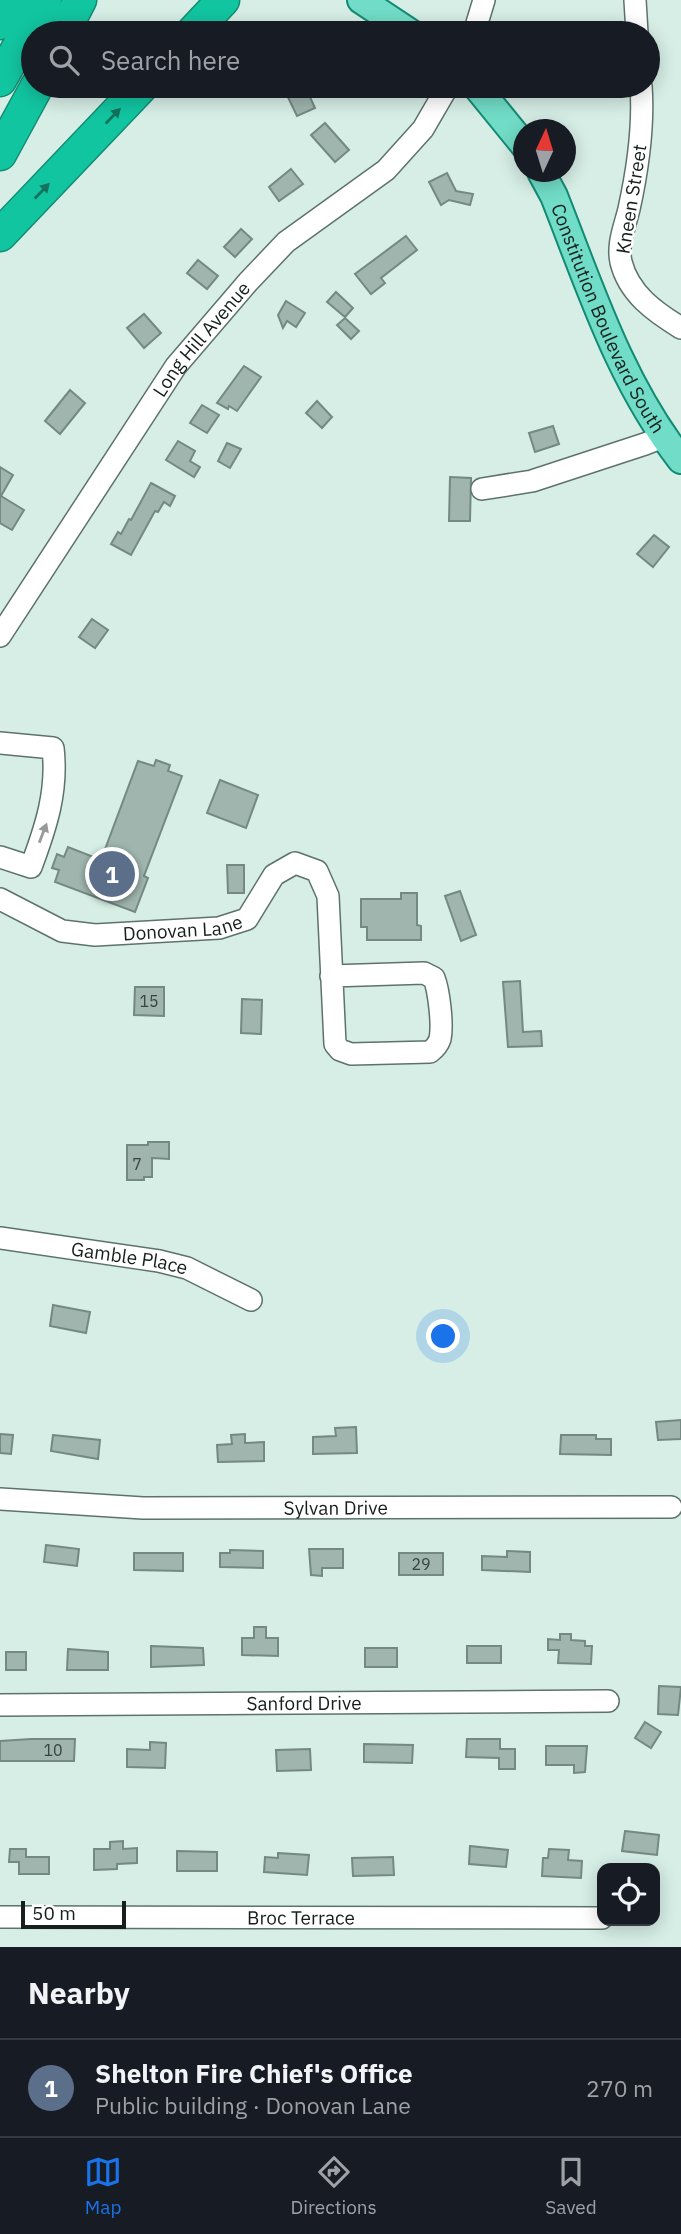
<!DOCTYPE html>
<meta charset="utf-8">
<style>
:root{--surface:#171b24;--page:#242831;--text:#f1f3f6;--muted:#9ea1a6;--line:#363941;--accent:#1a73e8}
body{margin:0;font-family:"IBM Plex Sans",sans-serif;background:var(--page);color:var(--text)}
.controls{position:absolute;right:21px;bottom:21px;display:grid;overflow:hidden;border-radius:14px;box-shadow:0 4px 18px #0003}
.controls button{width:63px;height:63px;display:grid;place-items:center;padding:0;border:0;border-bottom:2px solid var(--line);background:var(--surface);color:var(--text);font:35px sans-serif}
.compass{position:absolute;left:513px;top:119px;width:63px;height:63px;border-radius:50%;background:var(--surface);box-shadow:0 4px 18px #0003;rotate:4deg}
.scale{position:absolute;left:21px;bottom:18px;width:105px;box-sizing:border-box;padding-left:7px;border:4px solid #161f1c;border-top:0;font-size:19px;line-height:24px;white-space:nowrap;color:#161f1c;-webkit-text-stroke:5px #fff;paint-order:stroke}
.you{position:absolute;left:444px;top:1337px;width:24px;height:24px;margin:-18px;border:5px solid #fff;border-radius:50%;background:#1a73e8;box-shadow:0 0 0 10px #1a73e833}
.badge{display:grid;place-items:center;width:46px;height:46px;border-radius:50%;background:var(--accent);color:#fff;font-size:23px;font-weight:700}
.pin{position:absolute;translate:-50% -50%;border:4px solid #fff;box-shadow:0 2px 7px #0006}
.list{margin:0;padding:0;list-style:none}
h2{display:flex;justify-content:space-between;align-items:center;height:91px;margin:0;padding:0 28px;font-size:30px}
h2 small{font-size:23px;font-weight:400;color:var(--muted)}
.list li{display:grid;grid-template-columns:46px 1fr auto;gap:21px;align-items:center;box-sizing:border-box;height:98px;padding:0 28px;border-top:2px solid var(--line)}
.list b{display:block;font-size:26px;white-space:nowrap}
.list p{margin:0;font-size:23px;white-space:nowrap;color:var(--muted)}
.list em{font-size:23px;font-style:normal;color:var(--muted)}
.icon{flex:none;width:38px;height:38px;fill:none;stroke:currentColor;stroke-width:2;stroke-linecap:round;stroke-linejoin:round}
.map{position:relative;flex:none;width:681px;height:1947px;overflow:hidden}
.search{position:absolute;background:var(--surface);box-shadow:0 4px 18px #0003;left:21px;right:21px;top:21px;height:77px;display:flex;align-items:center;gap:18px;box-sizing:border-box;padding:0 24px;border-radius:38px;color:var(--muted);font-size:26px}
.sheet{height:189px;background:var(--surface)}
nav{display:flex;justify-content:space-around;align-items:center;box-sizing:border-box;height:98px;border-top:2px solid var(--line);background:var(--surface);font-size:19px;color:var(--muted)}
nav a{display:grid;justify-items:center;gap:4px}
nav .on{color:var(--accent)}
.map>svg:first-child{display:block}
</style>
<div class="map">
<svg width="681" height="1947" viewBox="0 0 681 1947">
<rect width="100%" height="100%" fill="#d6eee6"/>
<g fill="#9fb5ae" stroke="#738982" stroke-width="2">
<path d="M298 86H305L315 108 297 116 285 91Z"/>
<path d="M325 123 349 150 335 162 311 135Z"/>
<path d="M291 169 303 184 279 201 269 187Z"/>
<path d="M447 173 456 191 473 194 470 205 449 200 441 205 429 182Z"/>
<path d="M241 229 252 239 235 257 224 247Z"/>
<path d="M406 236 417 250 381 278 385 283 371 294 355 274Z"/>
<path d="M198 260 218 276 207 289 187 273Z"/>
<path d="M336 292 353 308 345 317 327 302Z"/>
<path d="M286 301 305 313 296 327 287 321 283 328 278 315Z"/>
<path d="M144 314 161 333 144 348 127 328Z"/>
<path d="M345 318 359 331 351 339 337 325Z"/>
<path d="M244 366 261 377 237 411 229 406 228 409 217 403Z"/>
<path d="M70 390 85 403 60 434 45 421Z"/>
<path d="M317 401 332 417 322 428 306 413Z"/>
<path d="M202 405 219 415 207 433 190 423Z"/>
<path d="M553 426 559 444 535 452 529 433Z"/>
<path d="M178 441 195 451 190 461 200 467 194 477 166 460Z"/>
<path d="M227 443 241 449 230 468 218 461Z"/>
<path d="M0 467 13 475 1 496 24 510 12 530 0 523Z"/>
<path d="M450 477 471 478 470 521H449Z"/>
<path d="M151 483 175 496 170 506 164 502 158 512 155 511 131 555 111 544 118 532 121 534 129 519 131 520Z"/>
<path d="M654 535 669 547 653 567 637 554Z"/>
<path d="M92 619 108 630 95 648 79 637Z"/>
<path d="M156 760 170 765 168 771 182 776 144 876 148 878 135 912 55 882 59 870 52 868 57 854 64 857 68 847 101 860 138 761 154 766Z"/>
<path d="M220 780 258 795 246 828 207 813Z"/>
<path d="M227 865H244V893H228Z"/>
<path d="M460 891 476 935 461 941 445 896Z"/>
<path d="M401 893H417V925L421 926V940H367V927H361V899H401Z"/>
<path d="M520 981 523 1032 541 1031 542 1046 508 1047 503 982Z"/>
<path d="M135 987H164V1016L134 1015Z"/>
<path d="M242 999 262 1000 261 1034 241 1033Z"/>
<path d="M148 1142H169V1159L152 1158V1177H144V1180H127V1145H148Z"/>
<path d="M53 1305 90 1312 86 1333 50 1326Z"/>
<path d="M681 1420V1439L658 1440 656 1422Z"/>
<path d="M356 1427 357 1453 313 1454V1437L336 1436 335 1428Z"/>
<path d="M0 1434 13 1435 11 1454 0 1453Z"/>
<path d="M245 1434V1443L264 1442V1461L218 1462 217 1445 232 1444 231 1435Z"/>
<path d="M53 1435 100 1440 98 1459 51 1451Z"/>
<path d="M561 1435H596V1439H611V1455L560 1454Z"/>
<path d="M46 1545 79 1549 77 1566 44 1562Z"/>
<path d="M309 1549H343V1568H322V1576L311 1575Z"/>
<path d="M230 1550 263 1551V1568L220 1567V1553H230Z"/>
<path d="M507 1551 530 1552V1572L482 1570V1556L507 1557Z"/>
<path d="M134 1553H183V1571L134 1570Z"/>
<rect x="399" y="1553" width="44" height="22"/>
<path d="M254 1627H266V1638H278V1656L242 1655V1638H254Z"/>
<path d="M560 1634H571V1640L585 1641V1646H592L591 1664 558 1663 559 1650H548V1639L560 1640Z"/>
<path d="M151 1646 203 1648 204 1665 151 1667Z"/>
<rect x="467" y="1646" width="34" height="17"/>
<rect x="365" y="1648" width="32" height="19"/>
<path d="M68 1649 108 1652V1670H67Z"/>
<rect x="6" y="1652" width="20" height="18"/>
<path d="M659 1686 681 1687 678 1715 658 1714Z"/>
<path d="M645 1722 661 1732 651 1748 635 1738Z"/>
<path d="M31 1739H75L74 1761H0V1741Z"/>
<path d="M467 1739H500V1749H515V1769H499V1758L466 1757Z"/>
<path d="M150 1742 166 1743 165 1768 127 1767V1749L150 1750Z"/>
<path d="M364 1744 413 1745 412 1763 364 1762Z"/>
<path d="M546 1746H587L585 1772 574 1773V1765H546Z"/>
<path d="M310 1749 311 1770 277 1771 276 1750Z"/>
<path d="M625 1831 659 1835 657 1855 622 1851Z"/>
<path d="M123 1841V1849L137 1848V1863L117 1864V1869L94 1870V1849H110V1842Z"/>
<path d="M470 1846 508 1850 506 1867 469 1864Z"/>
<path d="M10 1849H26V1857H49V1874H19V1862H9Z"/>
<path d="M549 1849 569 1850 568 1860 582 1861 581 1878 542 1876 543 1858H548Z"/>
<path d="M177 1851 217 1852V1871H177Z"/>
<path d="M278 1853 309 1855 307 1875 264 1872 265 1857 278 1858Z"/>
<path d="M393 1857 394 1875 353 1876 352 1858Z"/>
</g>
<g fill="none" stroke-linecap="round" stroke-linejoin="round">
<g stroke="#5d726b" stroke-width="24">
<g id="minor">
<path d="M635 0 637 33"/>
<path d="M474 33 484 0"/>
<path d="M641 86C644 127 638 168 629 209 625 226 617 244 621 262 629 294 655 312 681 328"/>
<path d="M482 489 532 481 645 444 663 437"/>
<path id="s1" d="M0 636 176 366 248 282 286 242 386 170 423 129 448 86"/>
<path d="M0 743 53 748C58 791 46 827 31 867L0 857"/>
<path id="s2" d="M0 899 62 931 95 935 219 928 247 919 274 875 295 863 317 871 328 896 335 1044 340 1050 351 1054 430 1052C434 1049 438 1045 440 1039 443 1025 439 991 434 978L424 973 331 976"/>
<path id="s3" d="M0 1238 159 1261 187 1268 251 1300"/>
<path id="s4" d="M0 1499 143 1508 671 1507"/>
<path id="s5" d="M0 1705 608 1701"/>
<path id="s6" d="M0 1917 602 1918"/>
</g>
</g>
<g stroke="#138b72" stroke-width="30">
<g id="major">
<path d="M361 0 411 33"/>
<path d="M476 86 524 145"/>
<path id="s7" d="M541 172 554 196C590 287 620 382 681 460"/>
</g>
</g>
<g stroke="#138b72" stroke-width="35">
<g id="highway">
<path d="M0 23 17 0"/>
<path d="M63 33 80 0"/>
<path d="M192 33 223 0"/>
<path d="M0 80 45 0"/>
<path d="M0 154 37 86"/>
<path d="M0 235 142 86"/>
</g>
</g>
<use href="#minor" stroke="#fff" stroke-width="21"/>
<use href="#major" stroke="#71dcc7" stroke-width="26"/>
<use href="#highway" stroke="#12c5a1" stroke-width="32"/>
</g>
<defs><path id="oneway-solid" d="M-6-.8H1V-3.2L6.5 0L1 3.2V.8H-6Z" transform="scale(1.75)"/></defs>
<g fill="#14725e">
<use href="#oneway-solid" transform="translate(113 116) rotate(-46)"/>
<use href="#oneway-solid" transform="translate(42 191) rotate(-46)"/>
</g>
<use fill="#969a99" href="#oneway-solid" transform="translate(43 833) rotate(-69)"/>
<g text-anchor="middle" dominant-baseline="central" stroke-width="5" stroke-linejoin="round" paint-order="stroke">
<g font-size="16" fill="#384440">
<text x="149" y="1001">15</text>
<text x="137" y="1164">7</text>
<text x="421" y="1564">29</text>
<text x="53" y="1750">10</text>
</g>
<g font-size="19" fill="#161f1c" stroke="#fff">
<text transform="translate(631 199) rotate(-81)">Kneen Street</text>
<text stroke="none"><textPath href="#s7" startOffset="161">Constitution Boulevard South</textPath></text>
<text stroke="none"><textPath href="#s1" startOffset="359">Long Hill Avenue</textPath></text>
<text stroke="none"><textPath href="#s2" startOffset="191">Donovan Lane</textPath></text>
<text stroke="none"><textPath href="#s3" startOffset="131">Gamble Place</textPath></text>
<text stroke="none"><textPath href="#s4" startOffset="336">Sylvan Drive</textPath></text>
<text stroke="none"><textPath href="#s5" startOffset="304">Sanford Drive</textPath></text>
<text stroke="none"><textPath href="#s6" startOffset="301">Broc Terrace</textPath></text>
</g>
</g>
</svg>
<div class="controls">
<button><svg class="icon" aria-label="locate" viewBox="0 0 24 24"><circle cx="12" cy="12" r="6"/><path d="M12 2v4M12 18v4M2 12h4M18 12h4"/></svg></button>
</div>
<svg class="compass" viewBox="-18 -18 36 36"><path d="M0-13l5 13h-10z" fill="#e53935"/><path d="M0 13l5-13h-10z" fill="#9ea1a6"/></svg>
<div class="scale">50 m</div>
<div class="you"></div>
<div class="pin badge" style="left:112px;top:874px;background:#5c6f8a">1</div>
<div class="search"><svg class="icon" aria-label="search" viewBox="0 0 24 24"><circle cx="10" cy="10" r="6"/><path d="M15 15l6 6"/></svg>Search here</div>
</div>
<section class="sheet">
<h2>Nearby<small></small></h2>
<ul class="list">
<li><span class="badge" style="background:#5c6f8a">1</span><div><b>Shelton Fire Chief's Office</b><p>Public building · Donovan Lane</p></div><em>270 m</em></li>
</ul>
</section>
<nav>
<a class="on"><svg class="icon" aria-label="map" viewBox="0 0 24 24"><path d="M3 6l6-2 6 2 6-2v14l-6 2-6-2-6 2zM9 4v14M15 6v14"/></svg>Map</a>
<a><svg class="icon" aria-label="directions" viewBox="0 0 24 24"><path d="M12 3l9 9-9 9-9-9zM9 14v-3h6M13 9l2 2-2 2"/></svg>Directions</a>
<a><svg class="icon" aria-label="saved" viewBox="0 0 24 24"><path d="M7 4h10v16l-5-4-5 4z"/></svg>Saved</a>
</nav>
